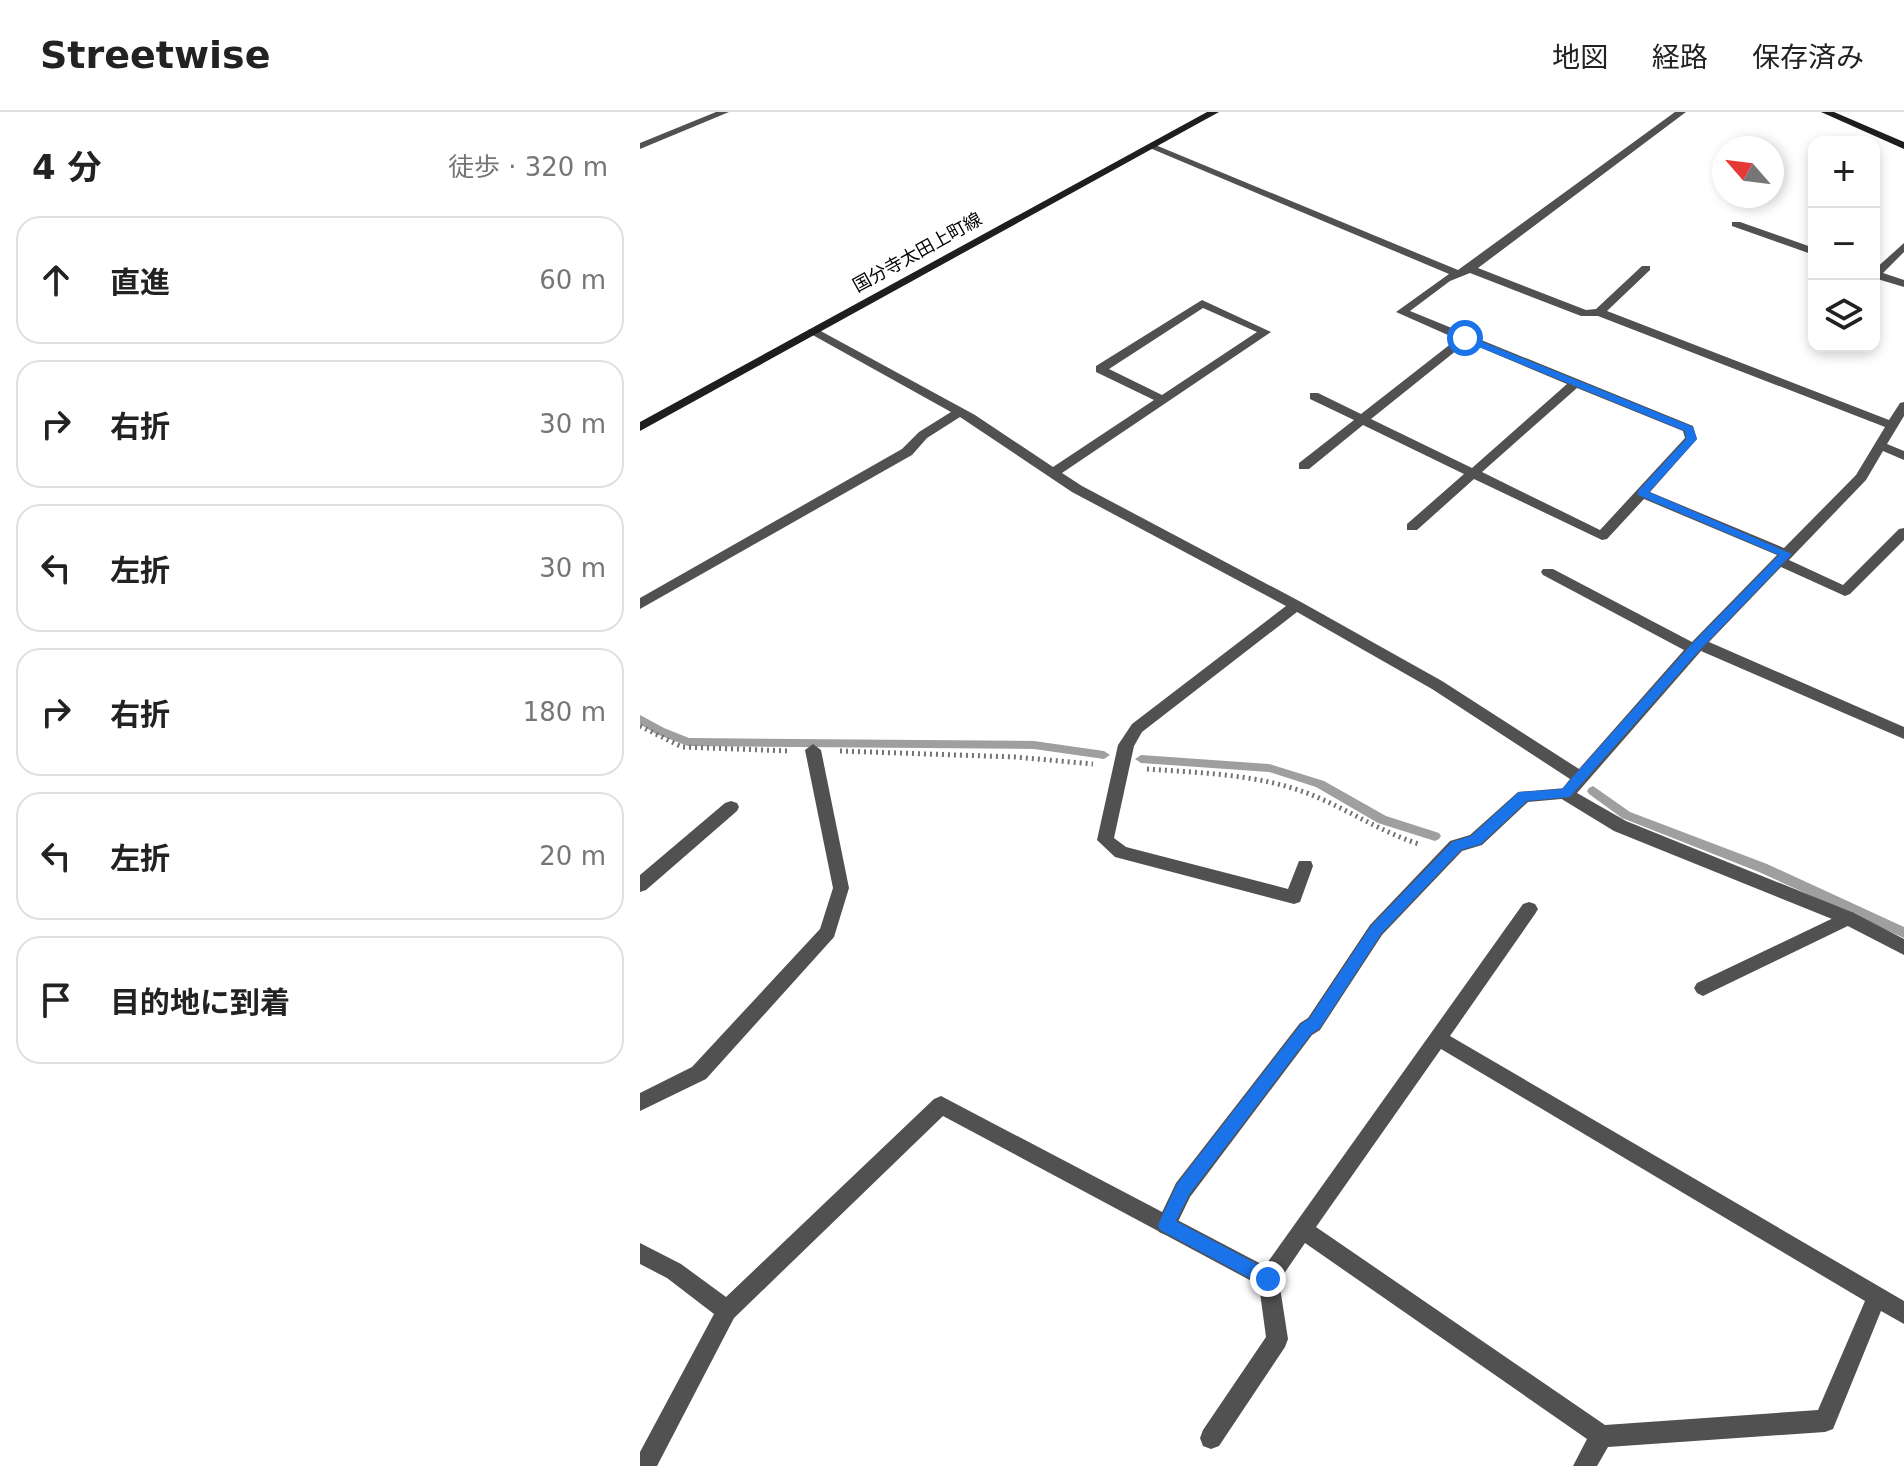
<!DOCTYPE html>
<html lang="ja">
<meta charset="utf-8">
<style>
:root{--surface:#fff;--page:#f2f2f2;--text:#222;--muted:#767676;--line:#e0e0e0}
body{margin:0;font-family:"DejaVu Sans","Noto Sans JP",sans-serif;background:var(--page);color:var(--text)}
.controls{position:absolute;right:24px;top:24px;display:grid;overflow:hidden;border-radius:16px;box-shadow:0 4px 12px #0003}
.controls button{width:72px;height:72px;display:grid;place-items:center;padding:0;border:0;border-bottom:2px solid var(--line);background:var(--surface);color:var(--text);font:40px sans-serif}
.compass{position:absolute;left:1072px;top:24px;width:72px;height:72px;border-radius:50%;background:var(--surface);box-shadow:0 4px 12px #0003;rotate:298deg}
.stop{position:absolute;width:24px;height:24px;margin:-18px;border:6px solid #1a73e8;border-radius:50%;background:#fff}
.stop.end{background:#1a73e8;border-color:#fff;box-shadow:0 2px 8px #0008}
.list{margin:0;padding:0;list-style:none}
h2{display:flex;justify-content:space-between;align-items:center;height:104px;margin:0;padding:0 32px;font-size:34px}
h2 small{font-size:26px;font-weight:400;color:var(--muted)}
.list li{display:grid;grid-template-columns:52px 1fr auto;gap:24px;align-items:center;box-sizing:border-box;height:128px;margin:0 16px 16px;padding:0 16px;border:2px solid var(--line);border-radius:24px}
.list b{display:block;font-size:30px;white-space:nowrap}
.list em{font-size:26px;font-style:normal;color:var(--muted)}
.icon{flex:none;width:44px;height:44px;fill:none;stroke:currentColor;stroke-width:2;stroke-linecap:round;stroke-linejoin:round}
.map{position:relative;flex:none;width:1264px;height:1354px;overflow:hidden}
header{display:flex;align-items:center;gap:48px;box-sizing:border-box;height:112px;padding:0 40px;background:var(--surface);border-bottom:2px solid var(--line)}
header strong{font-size:38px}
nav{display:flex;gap:44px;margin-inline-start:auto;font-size:28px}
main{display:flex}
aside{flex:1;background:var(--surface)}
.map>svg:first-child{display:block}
</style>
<header>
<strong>Streetwise</strong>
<nav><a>地図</a><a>経路</a><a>保存済み</a></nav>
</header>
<main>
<aside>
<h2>4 分<small>徒歩 · 320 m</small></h2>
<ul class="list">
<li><svg class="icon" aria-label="ahead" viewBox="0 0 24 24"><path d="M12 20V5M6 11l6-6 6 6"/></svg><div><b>直進</b></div><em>60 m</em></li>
<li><svg class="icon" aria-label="right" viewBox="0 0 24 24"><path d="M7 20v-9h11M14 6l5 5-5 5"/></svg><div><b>右折</b></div><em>30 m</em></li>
<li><svg class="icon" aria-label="left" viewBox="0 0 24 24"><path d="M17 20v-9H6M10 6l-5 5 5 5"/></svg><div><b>左折</b></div><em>30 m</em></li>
<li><svg class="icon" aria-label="right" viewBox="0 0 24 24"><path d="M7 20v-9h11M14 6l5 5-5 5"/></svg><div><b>右折</b></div><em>180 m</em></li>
<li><svg class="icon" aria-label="left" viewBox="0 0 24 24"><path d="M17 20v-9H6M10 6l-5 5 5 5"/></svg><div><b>左折</b></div><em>20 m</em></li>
<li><svg class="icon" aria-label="arrive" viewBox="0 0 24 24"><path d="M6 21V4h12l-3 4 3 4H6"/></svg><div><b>目的地に到着</b></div></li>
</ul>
</aside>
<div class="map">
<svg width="1264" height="1354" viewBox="0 0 1264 1354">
<rect width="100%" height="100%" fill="#fff"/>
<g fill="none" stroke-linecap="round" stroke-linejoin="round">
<g fill="#9f9f9f" fill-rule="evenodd">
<path d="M0 603 24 616 49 626 394 629 464 639 470 643 464 647 394 637 48 634 16 622 0 612Z"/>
<path d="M501 643 629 652 684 669 746 704 799 721 801 724 799 727 795 729 738 711 676 675 629 660 501 651 495 647Z"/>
<path d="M953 674 990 700 1127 752 1264 815V826L1119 760 982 706 949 682 947 679 949 676Z"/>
</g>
<g stroke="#737373" stroke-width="5" stroke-dasharray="2 4" stroke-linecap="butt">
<path d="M0 614 42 635 150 639"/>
<path d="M200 639 375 645 453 652"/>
<path d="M507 657C562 661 620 662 672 683 709 698 741 720 779 732"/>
</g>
<g fill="#515151" fill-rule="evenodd">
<path d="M926 676 932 678 934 682 932 686 888 690 842 733 822 739 742 823 680 918 672 923 550 1085 533 1120 526 1123 519 1120 516 1113 536 1071 660 911 668 906 730 813 810 729 830 723 878 680Z"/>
<path d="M1208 799 1214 801 1217 806 1214 811 1069 881 1063 884 1057 881 1054 876 1057 871Z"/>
</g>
<g fill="#515151" fill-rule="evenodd">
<path d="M76 0H89L0 37V31Z"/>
<path d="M1035 0H1046L838 156 946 198 956 197 1002 154H1010V158L967 199 1249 308 1260 291 1264 290V304L1247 332 1264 339V348L1243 339 1226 368 1149 448 1203 473 1259 417 1264 416V428L1210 482 1205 484 1141 455 1069 530 1264 615V627L1061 539 937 681 986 709 1214 801 1264 827V843L1202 811 974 719 920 686 918 682 930 667 792 577 657 500 502 620 494 634 474 726 486 735 648 777 659 749H671L673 754 660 790 654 792 475 745 457 728 478 633 492 612 646 494 432 380 320 305 287 326 272 343 0 497V486L262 337 279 320 311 300 169 221V217H177L335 303 413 355 514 288 456 260V254L562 188 631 220 422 361 442 374 661 490 802 569 939 657 1044 538 903 463 901 460 903 457H913L1052 530 1137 443 1004 387 967 427 962 428 834 367 777 418H767V412L824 362 723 313 669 357H659V351L714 308 670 287V281H678L721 302 817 227 756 200 809 162 505 34 513 32 818 158ZM830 161 941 204H958L1245 315 1216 363 1144 436 1010 380 1057 327 1053 314 770 199 810 169ZM563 196 617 220 522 283 469 257ZM827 230 927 272 832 356 731 307ZM937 276 1043 319 1045 326 960 418 842 360Z"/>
<path d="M1092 110H1100L1174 136V143L1092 114Z"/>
<path d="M1264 131V140L1243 161 1264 168V175L1234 166V158Z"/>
<path d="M173 632 181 638 209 776 194 825 66 967 0 999V981L52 955 180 817 193 776 165 638Z"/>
<path d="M91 689 97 691 99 695 97 699 6 778 0 780V763L85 691Z"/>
<path d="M889 790 895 792 898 797 895 802 810 924 1264 1189V1212L1241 1199 1193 1317 1185 1320 968 1335 957 1354H933L947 1327 665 1131 639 1169 648 1227 645 1235 579 1334 571 1337 563 1334 560 1326 563 1318 626 1225 619 1173 303 1004 94 1206 17 1354H0V1340L74 1202 27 1166 0 1152V1131L41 1152 86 1185 294 987 301 984 625 1154 883 792ZM801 937 1225 1189 1178 1298 965 1313 676 1115Z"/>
</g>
<g fill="#1e1e1e" fill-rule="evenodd">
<path d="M567 0H579L0 319V310Z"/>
<path d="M1181 0H1194L1264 30V37Z"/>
</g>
</g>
<path fill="#1a73e8" d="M825 223 1053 315 1057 327 1009 380 1152 442 1058 540 930 685 887 689 841 732 821 738 741 822 680 916 671 922 549 1083 536 1109 634 1161 636 1167 634 1173 628 1176 520 1118 518 1113 537 1072 661 912 669 907 731 814 812 730 831 724 879 680 922 677 1050 534 1139 443 998 383V379L1046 327 1045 319 822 228Z"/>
<g text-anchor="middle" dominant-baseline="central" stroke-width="6" stroke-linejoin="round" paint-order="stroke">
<g font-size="18" fill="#000" stroke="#fff">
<text transform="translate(277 140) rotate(-29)">国分寺太田上町線</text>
</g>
</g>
</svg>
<div class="controls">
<button>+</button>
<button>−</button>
<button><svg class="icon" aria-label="layers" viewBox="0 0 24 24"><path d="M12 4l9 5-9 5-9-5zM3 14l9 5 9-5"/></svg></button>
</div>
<svg class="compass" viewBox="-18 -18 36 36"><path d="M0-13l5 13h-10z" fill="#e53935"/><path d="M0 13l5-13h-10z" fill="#767676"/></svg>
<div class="stop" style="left:825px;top:226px"></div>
<div class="stop end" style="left:628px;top:1167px"></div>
</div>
</main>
